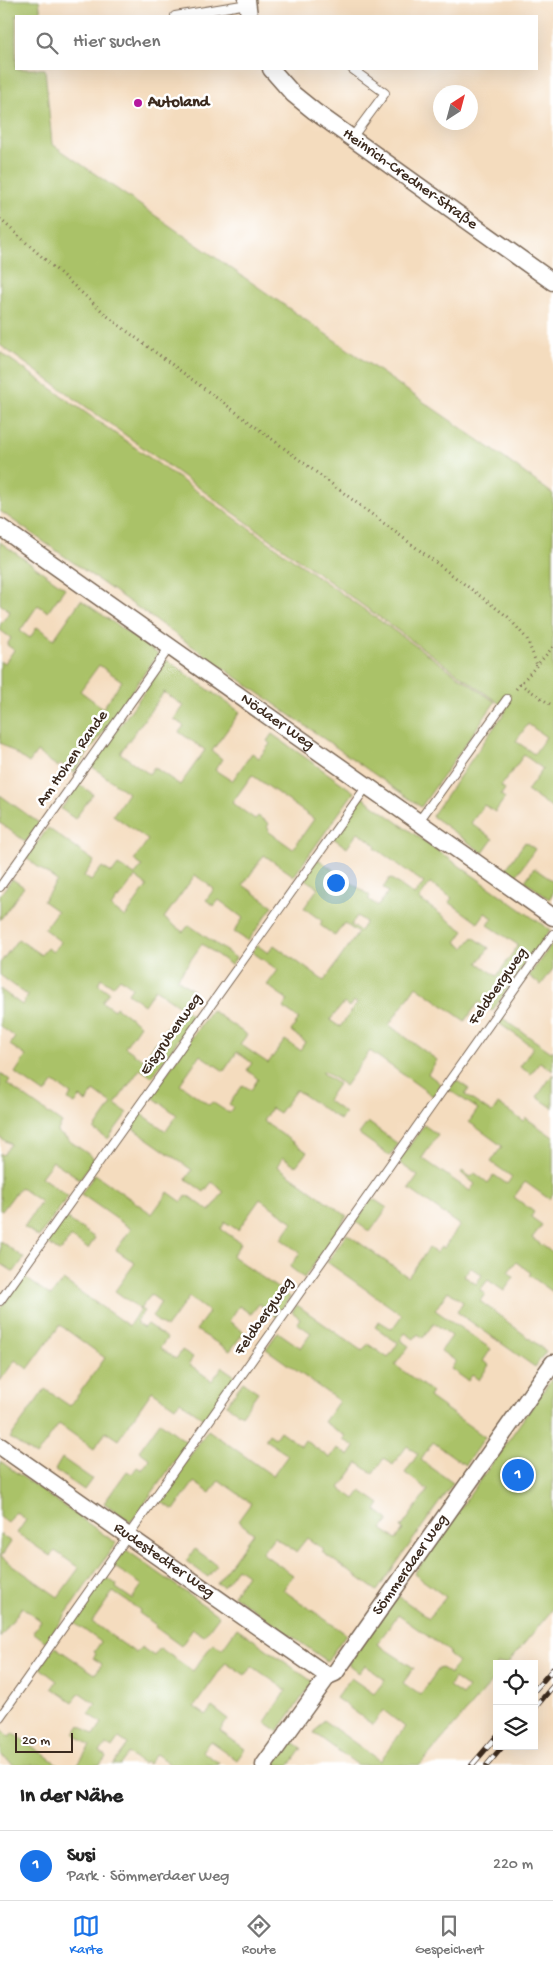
<!DOCTYPE html>
<html lang="de">
<meta charset="utf-8">
<style>
:root{--surface:#fff;--page:#f6f6f6;--text:#222;--muted:#767676;--line:#e0e0e0;--accent:#1a73e8}
body{margin:0;font-family:"Gochi Hand",sans-serif;background:var(--page);color:var(--text)}
.controls{position:absolute;right:15px;bottom:15px;display:grid;overflow:hidden;border-radius:0px;box-shadow:0 5px 20px #0002}
.controls button{width:45px;height:45px;display:grid;place-items:center;padding:0;border:0;border-bottom:1px solid var(--line);background:var(--surface);color:var(--text);font:25px sans-serif}
.compass{position:absolute;left:433px;top:85px;width:45px;height:45px;border-radius:50%;background:var(--surface);box-shadow:0 5px 20px #0002;rotate:36deg}
.scale{position:absolute;left:15px;bottom:12px;width:58px;box-sizing:border-box;padding-left:5px;border:2px solid #3b2a1e;border-top:0;font-size:14px;line-height:18px;white-space:nowrap;color:#3b2a1e;-webkit-text-stroke:4px #fff;paint-order:stroke}
.you{position:absolute;left:335px;top:882px;width:18px;height:18px;margin:-12px;border:4px solid #fff;border-radius:50%;background:#1a73e8;box-shadow:0 0 0 8px #1a73e833}
.badge{display:grid;place-items:center;width:32px;height:32px;border-radius:50%;background:var(--accent);color:#fff;font-size:16px;font-weight:700}
.pin{position:absolute;translate:-50% -50%;border:2px solid #fff;box-shadow:0 1px 5px #0006}
.list{margin:0;padding:0;list-style:none}
h2{display:flex;justify-content:space-between;align-items:center;height:65px;margin:0;padding:0 20px;font-size:21px}
h2 small{font-size:16px;font-weight:400;color:var(--muted)}
.list li{display:grid;grid-template-columns:32px 1fr auto;gap:15px;align-items:center;box-sizing:border-box;height:70px;padding:0 20px;border-top:1px solid var(--line)}
.list b{display:block;font-size:19px;white-space:nowrap}
.list p{margin:0;font-size:16px;white-space:nowrap;color:var(--muted)}
.list em{font-size:16px;font-style:normal;color:var(--muted)}
.icon{flex:none;width:28px;height:28px;fill:none;stroke:currentColor;stroke-width:2;stroke-linecap:round;stroke-linejoin:round}
.map{position:relative;flex:none;width:553px;height:1765px;overflow:hidden}
.search{position:absolute;background:var(--surface);box-shadow:0 5px 20px #0002;left:15px;right:15px;top:15px;height:55px;display:flex;align-items:center;gap:12px;box-sizing:border-box;padding:0 18px;border-radius:0px;color:var(--muted);font-size:19px}
.sheet{height:135px;background:var(--surface)}
nav{display:flex;justify-content:space-around;align-items:center;box-sizing:border-box;height:70px;border-top:1px solid var(--line);background:var(--surface);font-size:14px;color:var(--muted)}
nav a{display:grid;justify-items:center;gap:2px}
nav .on{color:var(--accent)}
.map>svg:first-child{display:block}
</style>
<div class="map">
<svg width="553" height="1765" viewBox="0 0 553 1765">
<rect width="100%" height="100%" fill="#fff"/>
<filter id="ink" filterUnits="userSpaceOnUse"><feTurbulence type="fractalNoise" baseFrequency=".02" numOctaves="2"/><feDisplacementMap in="SourceGraphic" scale="10" xChannelSelector="R" yChannelSelector="G"/><feConvolveMatrix kernelMatrix="1 2 1 2 8 2 1 2 1" color-interpolation-filters="sRGB"/></filter>
<filter id="wash" filterUnits="userSpaceOnUse"><feTurbulence type="fractalNoise" baseFrequency=".0096" numOctaves="4" result="noise"/><feDisplacementMap in="SourceGraphic" scale="20" xChannelSelector="R" yChannelSelector="G"/><feGaussianBlur stdDeviation="1.12" result="paint"/><feColorMatrix in="noise" values="0 0 0 0 0 0 0 0 0 0 0 0 0 0 0 0 0 1.4 0 .05"/><feComposite in="paint" operator="in"/></filter>
<g filter="url(#wash)">
<rect width="100%" height="100%" fill="#f4dcbe"/>
<g fill="#aac267" stroke="#727642" fill-rule="evenodd">
<path d="M0 0H39L41 16H16V69H45L52 144 493 450 553 494V809L527 791 543 769 524 755 501 786 505 789 501 795 505 798 495 812 484 805 471 823 493 839 483 853 432 816 507 709 0 345ZM528 724 546 737 534 754 516 741Z"/>
<path d="M0 352 495 702 421 807 0 511Z"/>
<path d="M0 542 65 588 48 612 38 605 20 631 30 638 37 627 54 639 81 600 158 654 74 773 61 764 58 767 37 752 29 763 1 743 0 744V661L4 664 14 650 7 645 11 638 0 630V625L10 611 0 604ZM99 665 122 681 103 708 80 691Z"/>
<path d="M167 660 240 712 212 751 222 759 215 770 232 781 252 753 259 758 270 744 267 741 272 734 354 792 294 876 264 855 243 885 273 906 248 941 234 932 243 918 219 900 214 906 206 900 214 889 195 875 164 918 183 932 189 925 236 958 231 965 202 944 177 979 193 990 181 1007 194 1017 152 1077 140 1069 115 1104 127 1113 108 1139 94 1130 112 1104 94 1091 86 1102 80 1097 75 1104 68 1100 71 1094 54 1082 45 1094 15 1073 26 1056 10 1045 15 1037 0 1026V989L22 1005 28 996 0 975V963L18 939 41 955 47 948 53 952 61 942 44 929 57 911 43 901 57 881 26 858 48 828 94 861 84 876 91 881 102 867 112 873 118 865 135 875 142 866 134 860 148 840 113 815 128 793 91 766ZM164 692 184 706 174 719 184 726 179 732 205 750 180 785 154 767 149 774 120 753ZM252 775 314 819 293 849 268 831 269 829 267 827 269 824 258 816 255 819 232 803ZM135 877 147 886 125 917 111 907 117 898 119 899ZM101 978 113 986 120 978 132 987 128 993 144 1005 155 989 181 1007 143 1060 125 1047 140 1025 116 1007 114 1010 102 1002 109 992 98 984Z"/>
<path d="M79 784 93 794 75 819 61 809Z"/>
<path d="M0 795 39 823 26 842 0 823Z"/>
<path d="M362 797 550 930 492 1011 479 1002 465 1021 416 986 389 1025 437 1060 428 1074 441 1084 433 1096 370 1051 345 1086 324 1071 322 1073 338 1084 327 1100 345 1113 340 1120 296 1090 279 1113 271 1108 263 1121 307 1152 296 1166 283 1157 277 1166 347 1216 304 1278 290 1267 300 1253 281 1239 293 1222 260 1199 238 1230 225 1222 221 1229 241 1243 232 1256 290 1297 276 1317 259 1304 251 1314 239 1306 229 1321 244 1332 230 1351 196 1330 209 1312 189 1297 166 1328 152 1317 161 1302 151 1295 140 1309 144 1311 136 1322 143 1328 147 1324 167 1338 160 1348 176 1359 182 1350 193 1357 189 1364 212 1381 222 1367 235 1376 204 1419 180 1401 175 1407 152 1391 118 1440 106 1432 94 1449 59 1424 36 1456 10 1438 45 1389 70 1406 105 1358 60 1325 28 1369 15 1360 0 1381V1309L23 1276 51 1296 63 1280 129 1326 140 1309 115 1291 135 1263 116 1250 131 1229 81 1194 95 1174 152 1214 168 1192 182 1202 187 1195 210 1211 224 1191 212 1182 204 1192 186 1179 192 1170 129 1126 139 1112 166 1131 177 1115 151 1096 211 1010 247 1035 240 1044 268 1063 285 1040 300 1050 305 1042 291 1031 299 1019 283 1008 288 1000 267 985 278 970 252 952 257 945 268 953 274 945 324 981 358 933 344 923 335 936 320 925 322 921 304 908 318 888 304 878 318 859 370 896 368 899 378 906 388 892 383 888 390 878 414 895 424 883 375 848 376 845 358 832 347 848 333 838ZM430 883 452 898 449 902 478 923 485 913 493 918 488 925 518 945 497 976 478 963 489 948 473 937 464 948 456 942 464 931 419 899ZM357 916 366 922 360 931 351 925ZM354 1001 357 1003 340 1027 330 1020 344 1003 349 1007ZM237 1052 252 1063 247 1070 258 1079 251 1090 243 1085 229 1104 233 1107 229 1113 212 1102 209 1105 180 1084 200 1055 224 1071Z"/>
<path d="M525 842 535 849 516 876 506 869Z"/>
<path d="M534 868 553 881V893L549 899 525 881Z"/>
<path d="M12 879 24 887 0 920V895Z"/>
<path d="M553 942V969L541 985 529 976Z"/>
<path d="M501 1017 551 1052 553 1050V1071L540 1062 531 1074 520 1067 533 1047 497 1022Z"/>
<path d="M0 1073 10 1080 7 1084 62 1123 57 1132 94 1158 80 1179 53 1161 41 1177 68 1196 39 1237 24 1227 41 1202 20 1187 2 1211 0 1210V1153L3 1155 11 1144 0 1138Z"/>
<path d="M553 1074V1108L537 1097Z"/>
<path d="M456 1080 469 1089 465 1095 492 1113 498 1104 523 1121 526 1118 553 1137V1194L549 1199 525 1182 514 1197 534 1212 531 1217 542 1225 532 1238 553 1253V1292L529 1275 531 1273 516 1262 508 1272 514 1277 504 1291 488 1280 480 1290 485 1294 480 1301 546 1351 535 1367 457 1312 463 1302 448 1291 435 1310 491 1349 483 1361 489 1365 479 1380 472 1375 468 1381 451 1369 456 1361 441 1351 452 1336 434 1323 423 1338 418 1334 414 1339 405 1333 400 1340 409 1346 395 1365 432 1392 429 1397 485 1437 465 1465 433 1442 421 1460 453 1483 377 1591 322 1552 324 1550 307 1538 296 1552 274 1537 262 1553 293 1575 283 1590 346 1634 327 1661 233 1595 247 1575 237 1568 223 1587 217 1583 253 1533 238 1521 251 1503 219 1480 210 1493 194 1482 174 1510 159 1500 208 1430 273 1476 288 1455 265 1440 269 1434 275 1438 280 1431 301 1446 305 1440 330 1458 337 1448 349 1456 355 1447 343 1439 345 1436 324 1422 339 1401 266 1349 278 1332 301 1348 311 1333 297 1323 300 1318 292 1312 297 1305 362 1351 368 1344 388 1358 398 1343 375 1327 379 1321 392 1329 402 1315 327 1262 347 1234 408 1277 429 1248 436 1253 441 1247 444 1248 460 1225 409 1189 418 1176 398 1162 424 1125 438 1135 422 1158 470 1191 475 1184 461 1173 462 1171 471 1177 475 1173 488 1183 494 1175 507 1184 512 1177 491 1162 502 1146 469 1122 478 1109 449 1090ZM470 1267 482 1275 476 1284 464 1276ZM407 1446 418 1454 405 1473 428 1490 401 1528 403 1530 396 1539 382 1529 389 1520 376 1510 380 1504 361 1491 355 1499 340 1488 358 1463 373 1474 384 1458 393 1465Z"/>
<path d="M368 1122 398 1144 390 1156 359 1134Z"/>
<path d="M372 1198 387 1208 370 1232 356 1222Z"/>
<path d="M65 1217 95 1238 88 1249 71 1237 60 1252 47 1243Z"/>
<path d="M0 1241 24 1258 14 1272 0 1263Z"/>
<path d="M553 1377V1609L507 1664H497V1676L420 1765H358L314 1733 323 1720 380 1761 405 1727 383 1710 373 1725 336 1698 351 1678 374 1694 385 1680 365 1665 359 1673 348 1664 398 1596 429 1618 446 1597 414 1574ZM398 1615 450 1652 449 1655 458 1662 450 1674 440 1667 420 1695 403 1683 414 1668 377 1644ZM454 1678 468 1688 462 1695 449 1686Z"/>
<path d="M243 1382 258 1392 242 1415 226 1405Z"/>
<path d="M160 1422 188 1443 131 1522 104 1503 127 1471 132 1474 137 1467 142 1470 150 1459 139 1451Z"/>
<path d="M62 1458 92 1479 84 1490 55 1470Z"/>
<path d="M0 1461 116 1543 46 1642 33 1632 41 1621 22 1607 0 1638V1534L11 1542 1 1557 58 1597 79 1568 55 1551 50 1556 17 1533 26 1520 16 1512 8 1523 0 1517Z"/>
<path d="M125 1549 219 1616 204 1636 193 1629 181 1646 155 1627 156 1625 139 1613 140 1610 113 1592 92 1622 136 1653 141 1647 154 1656 160 1648 193 1671 213 1643 222 1649 237 1628 313 1682 278 1731 265 1722 286 1690 252 1666 245 1675 226 1662 194 1707 206 1715 212 1707 228 1719 220 1731 245 1749 237 1760 210 1741 202 1751 219 1763 217 1765H171L156 1754 148 1764 145 1762 143 1764 128 1754 120 1765H113L128 1744 119 1738 112 1748 106 1744 100 1752 106 1757 100 1765H77L90 1746 74 1734 80 1725 94 1735 102 1723 89 1714 96 1704 80 1693 73 1702 52 1688 57 1681 40 1668 55 1647 95 1674 102 1664 93 1658 96 1654 94 1652 101 1642 73 1622 105 1576 117 1585 116 1588 132 1599 142 1585 113 1566Z"/>
<path d="M195 1549 217 1565 208 1577 186 1561Z"/>
<path d="M0 1729 10 1737 13 1733 59 1765H14L0 1755Z"/>
<path d="M289 1739 302 1748 290 1765H270Z"/>
</g>
</g>
<g filter="url(#ink)">
<g fill="none" stroke-linecap="round" stroke-linejoin="round">
<g stroke="#7c6856" stroke-width="10">
<g id="service">
<path d="M175 16 248 4"/>
<path d="M351 139 385 93 352 69"/>
<path d="M419 821 507 699"/>
<path d="M0 887 169 648"/>
<path d="M0 1301 367 786"/>
<path d="M0 1717 553 934"/>
</g>
</g>
<g stroke="#7c6856" stroke-width="19">
<g id="minor">
<path d="M247 0 249 16"/>
<path id="s1" d="M271 69 293 94 314 111 553 282"/>
<path id="s2" d="M0 527 553 917"/>
<path id="s3" d="M0 1446 328 1676"/>
<path id="s4" d="M264 1765 328 1676 335 1673 553 1363"/>
</g>
</g>
<g stroke="#7c6856" stroke-width="3" stroke-dasharray="1 4" stroke-linecap="butt">
<path d="M0 219 112 320 276 442 508 617 527 639 537 665"/>
<path d="M520 684 553 706"/>
<path d="M516 689 553 647"/>
</g>
<use href="#service" stroke="#fff" stroke-width="8"/>
<use href="#minor" stroke="#fff" stroke-width="16"/>
<g stroke="#3b2a1e" stroke-width="5.5">
<g id="rail">
<path d="M534 1691 553 1669"/>
<path d="M534 1709 553 1686"/>
<path d="M472 1765 497 1736"/>
<path d="M487 1765 503 1746"/>
</g>
</g>
<use href="#rail" stroke="#fff" stroke-width="4" stroke-dasharray="11" stroke-linecap="butt"/>
</g>
</g>
<circle fill="#b5179e" stroke="#fff" stroke-width="2" cx="138" cy="103" r="5"/>
<g text-anchor="middle" dominant-baseline="central" stroke-width="5" stroke-linejoin="round" paint-order="stroke">
<g font-size="16" font-weight="bold" fill="#3b2a1e" stroke="#fff" text-anchor="start">
<text x="148" y="103">Autoland</text>
</g>
<g font-size="16" fill="#3b2a1e" stroke="#fff">
<text stroke="none"><textPath href="#s1" startOffset="178">Heinrich-Credner-Straße</textPath></text>
<text stroke="none"><textPath href="#s2" startOffset="339">Nödaer Weg</textPath></text>
<text transform="translate(73 759) rotate(-55)">Am Hohen Rande</text>
<text transform="translate(499 987) rotate(-55)">Feldbergweg</text>
<text transform="translate(172 1035) rotate(-55)">Eisgrubenweg</text>
<text transform="translate(265 1317) rotate(-55)">Feldbergweg</text>
<text stroke="none"><textPath href="#s3" startOffset="200">Rudestedter Weg</textPath></text>
<text stroke="none"><textPath href="#s4" startOffset="249">Sömmerdaer Weg</textPath></text>
</g>
</g>
</svg>
<div class="controls">
<button><svg class="icon" aria-label="locate" viewBox="0 0 24 24"><circle cx="12" cy="12" r="6"/><path d="M12 2v4M12 18v4M2 12h4M18 12h4"/></svg></button>
<button><svg class="icon" aria-label="layers" viewBox="0 0 24 24"><path d="M12 4l9 5-9 5-9-5zM3 14l9 5 9-5"/></svg></button>
</div>
<svg class="compass" viewBox="-18 -18 36 36"><path d="M0-13l5 13h-10z" fill="#e53935"/><path d="M0 13l5-13h-10z" fill="#767676"/></svg>
<div class="scale">20 m</div>
<div class="you"></div>
<div class="pin badge" style="left:518px;top:1475px">1</div>
<div class="search"><svg class="icon" aria-label="search" viewBox="0 0 24 24"><circle cx="10" cy="10" r="6"/><path d="M15 15l6 6"/></svg>Hier suchen</div>
</div>
<section class="sheet">
<h2>In der Nähe<small></small></h2>
<ul class="list">
<li><span class="badge">1</span><div><b>Susi</b><p>Park · Sömmerdaer Weg</p></div><em>220 m</em></li>
</ul>
</section>
<nav>
<a class="on"><svg class="icon" aria-label="map" viewBox="0 0 24 24"><path d="M3 6l6-2 6 2 6-2v14l-6 2-6-2-6 2zM9 4v14M15 6v14"/></svg>Karte</a>
<a><svg class="icon" aria-label="directions" viewBox="0 0 24 24"><path d="M12 3l9 9-9 9-9-9zM9 14v-3h6M13 9l2 2-2 2"/></svg>Route</a>
<a><svg class="icon" aria-label="saved" viewBox="0 0 24 24"><path d="M7 4h10v16l-5-4-5 4z"/></svg>Gespeichert</a>
</nav>
